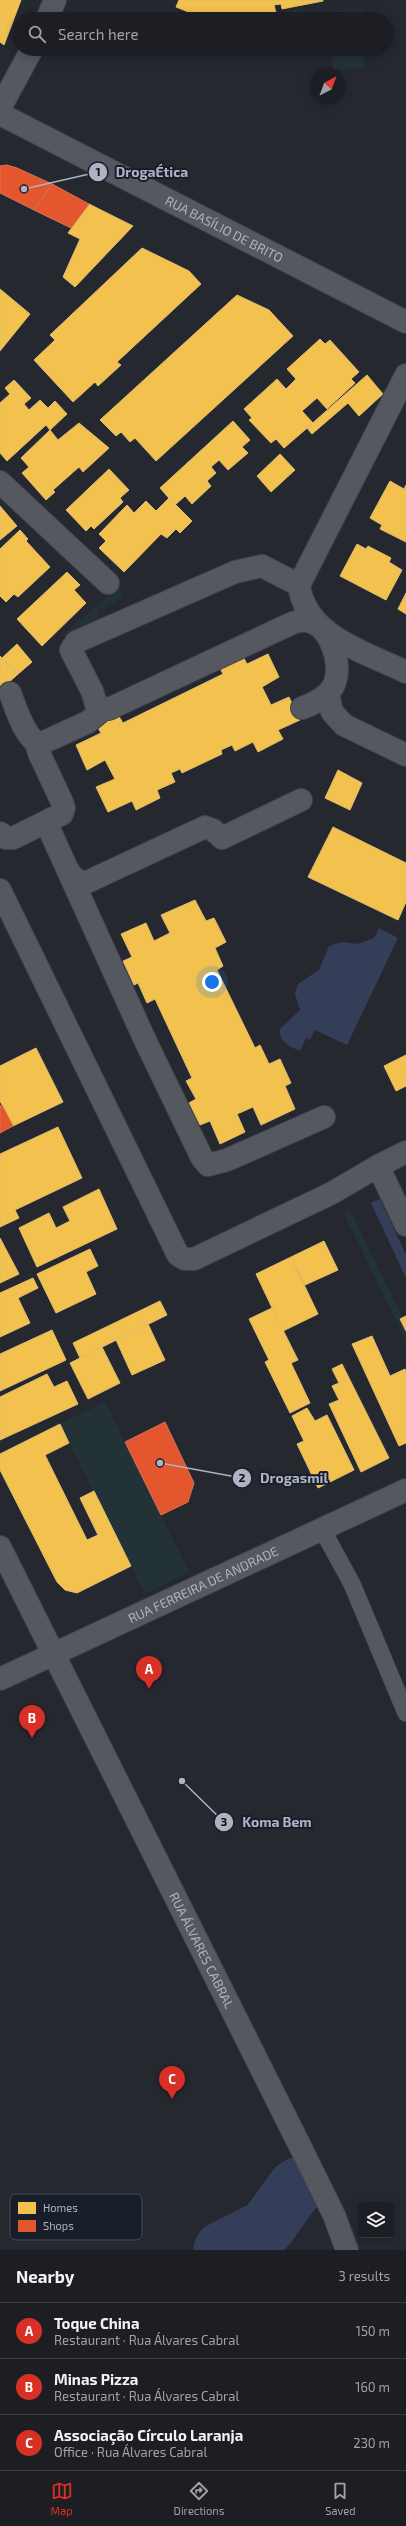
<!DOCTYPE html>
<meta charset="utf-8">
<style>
:root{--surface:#1c1e24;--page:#292b31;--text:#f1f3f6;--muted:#a0a2a6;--line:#3a3c41;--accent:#d93025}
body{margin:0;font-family:"Exo 2",sans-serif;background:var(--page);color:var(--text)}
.controls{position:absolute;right:12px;bottom:12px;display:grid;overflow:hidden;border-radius:4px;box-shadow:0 2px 10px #0003}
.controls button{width:36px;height:36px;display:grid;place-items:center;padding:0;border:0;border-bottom:1px solid var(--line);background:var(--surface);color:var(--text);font:20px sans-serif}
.compass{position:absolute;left:310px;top:68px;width:36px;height:36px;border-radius:50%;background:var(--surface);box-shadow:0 2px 10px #0003;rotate:41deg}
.you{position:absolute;left:212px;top:982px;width:14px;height:14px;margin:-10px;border:3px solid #fff;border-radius:50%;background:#1a73e8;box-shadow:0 0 0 6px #1a73e833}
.badge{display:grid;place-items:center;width:26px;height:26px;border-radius:50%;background:var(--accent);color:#fff;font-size:13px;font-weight:700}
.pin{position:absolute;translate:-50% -33px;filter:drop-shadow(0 1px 2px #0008)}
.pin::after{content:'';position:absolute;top:21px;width:14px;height:12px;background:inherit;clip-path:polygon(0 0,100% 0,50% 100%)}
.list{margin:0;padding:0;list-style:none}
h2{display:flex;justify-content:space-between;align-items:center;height:52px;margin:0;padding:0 16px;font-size:17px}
h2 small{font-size:13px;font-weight:400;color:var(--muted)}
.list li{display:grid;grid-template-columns:26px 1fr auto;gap:12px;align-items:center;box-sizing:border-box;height:56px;padding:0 16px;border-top:1px solid var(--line)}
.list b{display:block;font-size:15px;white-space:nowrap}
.list p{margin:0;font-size:13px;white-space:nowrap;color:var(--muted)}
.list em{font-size:13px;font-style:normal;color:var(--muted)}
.icon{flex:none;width:22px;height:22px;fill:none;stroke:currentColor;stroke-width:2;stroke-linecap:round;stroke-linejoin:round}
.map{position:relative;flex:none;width:406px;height:2250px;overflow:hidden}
.search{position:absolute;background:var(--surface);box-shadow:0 2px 10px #0003;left:12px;right:12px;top:12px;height:44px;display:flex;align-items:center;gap:10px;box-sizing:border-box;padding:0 14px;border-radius:22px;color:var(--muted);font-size:15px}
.sheet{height:220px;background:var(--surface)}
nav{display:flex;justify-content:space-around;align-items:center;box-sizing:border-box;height:56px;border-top:1px solid var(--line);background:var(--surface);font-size:11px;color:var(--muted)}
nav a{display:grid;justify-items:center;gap:2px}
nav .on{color:var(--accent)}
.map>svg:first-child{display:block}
</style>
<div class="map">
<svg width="406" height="2250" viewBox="0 0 406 2250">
<rect width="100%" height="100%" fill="#262830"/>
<g fill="#233237">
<path d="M298 9 307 11 311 19H245Z"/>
<path d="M363 9V19H332V10Z"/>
<path d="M332 49H363L364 68 333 69Z"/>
<path d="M118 587 123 598 97 611 101 619 59 639Z"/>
<path d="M349 1208 406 1325V1341L344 1214Z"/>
<path d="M105 1402 189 1572 145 1594 60 1424Z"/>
</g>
<g fill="#343e58">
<path d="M379 928 398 938 347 1045 315 1030 310 1040 306 1038 300 1051C289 1046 279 1042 280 1029L300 1010 295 994 298 984 319 970 329 946 341 942 358 944 374 938Z"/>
<path d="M380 1199 406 1255V1278L371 1203Z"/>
</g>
<g fill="#f2c14e" stroke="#debd71">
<path d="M0 0H21L4 45 0 42Z"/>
<path d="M179 0H323V1L282 9 281 4 274 5 276 13 246 19H233L232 13 206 19 176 7Z"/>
<path d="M89 204 133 226 75 287 63 277 80 239 68 233Z"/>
<path d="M142 248 189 271 201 284 117 362 121 365 98 386 95 382 73 402 34 360 55 340 50 335Z"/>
<path d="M0 289 30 314 0 351Z"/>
<path d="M237 295 269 310 293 336 156 461 135 438 130 442 121 432 116 436 100 420Z"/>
<path d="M320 339 325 344 330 340 359 372 351 379 355 383 327 409 317 398 302 411 313 423 284 448 276 439 271 443 249 420 252 418 244 409 277 379 286 389 296 379 287 369Z"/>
<path d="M367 375 383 394 359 416 348 403 312 434 307 428Z"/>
<path d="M14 380 31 398 24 404 29 410 40 400 48 408 55 401 67 414 50 430 46 425 7 461 0 453V403L10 394 5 388Z"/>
<path d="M233 421 250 440 242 447 248 453 228 470 219 460 211 467 216 473 207 481 211 486 192 504 185 496 175 505 160 488Z"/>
<path d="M79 423 109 448 83 472 79 467 53 490 55 492 46 500 22 473 29 467 21 458 50 430 58 440Z"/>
<path d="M280 454 295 470 271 492 257 476Z"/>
<path d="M109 469 129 490 120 498 123 502 94 529 91 526 86 531 66 510Z"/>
<path d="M390 481 404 489 406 485V542L380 529 382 525 370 518Z"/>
<path d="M169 498 192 521 180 533 176 529 167 538 161 534 124 572 99 548 106 541 99 534 127 505 134 513 146 501 156 511Z"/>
<path d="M0 506 17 526 0 540Z"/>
<path d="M20 530 28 539 26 541 50 567 18 597 14 594 6 602 0 596V549Z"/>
<path d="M357 544 366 549 368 546 391 558 389 562 402 570 386 600 340 576Z"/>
<path d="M67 572 80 585 74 590 86 603 42 646 17 619Z"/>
<path d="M406 593V614L398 609Z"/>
<path d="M17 644 32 662 17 675 2 658Z"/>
<path d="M268 654 279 677 262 687 271 705 289 697 300 720 278 730 283 739 258 752 253 742 235 751 232 745 221 750 222 754 182 773 180 769 171 773 175 782 157 790 160 798 136 810 132 801 108 812 96 787 115 779 105 760 87 770 76 745 101 733 96 724 118 715 123 723 223 674 219 666 242 655 247 664Z"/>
<path d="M0 656 17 675 0 690Z"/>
<path d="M338 770 362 783 350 810 325 798Z"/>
<path d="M333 827 406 863V902L398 920 308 877Z"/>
<path d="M195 900 206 921 214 918 226 942 215 948 223 966 217 970 255 1048 260 1045 269 1064 280 1059 291 1083 285 1086 295 1109 261 1125 253 1107 237 1114 245 1132 220 1144 210 1121 200 1125 189 1103 196 1099 186 1081 192 1078 155 999 147 1003 138 983 134 985 123 961 132 957 121 934 146 923 154 941 170 933 161 915Z"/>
<path d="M36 1048 63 1102 13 1126 0 1101V1066Z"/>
<path d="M406 1055V1086L396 1091 384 1066Z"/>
<path d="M58 1127 82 1178 15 1210 19 1218 0 1227V1154Z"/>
<path d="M99 1189 117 1229 37 1267 19 1228 49 1213 56 1228 70 1221 63 1207Z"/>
<path d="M0 1238 19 1274 0 1283Z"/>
<path d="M324 1241 338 1270 305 1285 291 1257Z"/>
<path d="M90 1249 98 1266 86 1272 96 1294 56 1313 37 1274Z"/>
<path d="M291 1257 318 1314 283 1331 256 1274Z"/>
<path d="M33 1278 38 1288 18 1298 30 1323 0 1337V1293Z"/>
<path d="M160 1301 167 1315 80 1358 73 1343Z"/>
<path d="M272 1308 298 1360 291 1363 310 1403 290 1413 265 1362 269 1360 249 1319Z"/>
<path d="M406 1316V1331L400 1319Z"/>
<path d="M148 1324 165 1360 132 1375 116 1340Z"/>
<path d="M52 1330 66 1360 0 1391V1354Z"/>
<path d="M372 1336 390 1376 405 1369 406 1372V1443L399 1446 352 1344Z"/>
<path d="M102 1347 120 1383 88 1399 70 1363Z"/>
<path d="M342 1364 389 1458 361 1472 329 1404 339 1400 332 1386 339 1383 332 1369Z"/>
<path d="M47 1374 54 1387 67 1381 78 1404 0 1440V1397Z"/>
<path d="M307 1408 315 1421 327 1415 354 1470 318 1488 297 1444 304 1441 292 1416Z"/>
<path d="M60 1424 69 1443 45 1455 87 1540 98 1535 80 1498 94 1491 131 1566 77 1593 65 1590 57 1582 0 1470V1454Z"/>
</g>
<g fill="#e4572e" stroke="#d4735b">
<path d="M7 165 17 168 52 184 34 210 0 193V166Z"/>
<path d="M52 184 89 204 71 228 34 210Z"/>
<path d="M2 1105 13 1126 0 1133V1106Z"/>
<path d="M165 1422 194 1483 188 1502 161 1515 125 1442Z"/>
</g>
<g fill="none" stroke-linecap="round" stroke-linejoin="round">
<path stroke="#343e58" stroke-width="57" d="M222 2250 267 2227 295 2188 300 2185"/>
<g stroke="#41434a" stroke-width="18">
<path id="service" d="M322 1529 352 1584 406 1713"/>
</g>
<g stroke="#41434a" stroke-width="24">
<g id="minor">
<path id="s1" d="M0 114 406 322"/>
<path d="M406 375 299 585C305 636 367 653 406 672"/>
<path d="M0 482 108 583"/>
<path d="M10 693C16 708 24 738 40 744L88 722 99 713 92 691 71 650 76 642 235 572 262 566 299 585"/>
<path d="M328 693 332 712 344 725 406 755"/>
<path d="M98 707 109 709 286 626C292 623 300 620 307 621 330 625 342 662 335 682 331 695 314 704 302 708"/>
<path d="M51 819 48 823 50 831 145 1040 202 1158 208 1165 227 1160 324 1117"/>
<path d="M0 833 6 838H13L62 814 64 808 62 802 39 753 37 746 40 744"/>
<path d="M68 871 75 879 85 883 205 827 213 830 222 838 301 800"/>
<path d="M0 890 178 1255 185 1259H194L332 1193 378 1166"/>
<path d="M406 1152 378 1166 406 1225"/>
<path id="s2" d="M0 1547 301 2148 334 2215 347 2250"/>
</g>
</g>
<g stroke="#41434a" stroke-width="24">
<g id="tertiary">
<path d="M47 19 55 0"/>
<path d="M0 108 32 49"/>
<path id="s3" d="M0 1679 406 1490"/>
</g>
</g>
<use href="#service" stroke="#55585f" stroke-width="17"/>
<use href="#minor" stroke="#55585f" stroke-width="22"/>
<use href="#tertiary" stroke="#55585f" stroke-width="22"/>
</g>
<g text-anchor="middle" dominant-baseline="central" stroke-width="4" stroke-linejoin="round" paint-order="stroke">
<g font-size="13" fill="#aeb3c3" stroke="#191e2b">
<text stroke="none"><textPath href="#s1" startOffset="252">RUA BASÍLIO DE BRITO</textPath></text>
<text stroke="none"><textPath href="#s3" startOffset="224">RUA FERREIRA DE ANDRADE</textPath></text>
<text stroke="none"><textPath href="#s2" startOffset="451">RUA ÁLVARES CABRAL</textPath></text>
</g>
</g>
<rect x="10" y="2194" width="132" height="46" rx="6" fill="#191e2b" stroke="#464b59" stroke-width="1"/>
<rect x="18" y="2202" width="18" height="12" fill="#f2c14e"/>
<rect x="18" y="2220" width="18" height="12" fill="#e4572e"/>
<g font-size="11" fill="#aeb3c3">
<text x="43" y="2212">Homes</text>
<text x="43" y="2230">Shops</text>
</g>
<path fill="none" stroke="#aeb3c3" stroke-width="1.5" d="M24 189L98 172M160 1463L242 1478M182 1781L224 1822"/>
<g fill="#aeb3c3" stroke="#191e2b" stroke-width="1.5">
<circle cx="24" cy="189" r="4"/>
<circle cx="160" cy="1463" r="4"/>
<circle cx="182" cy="1781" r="4"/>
<circle cx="98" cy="172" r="10"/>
<circle cx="242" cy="1478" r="10"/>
<circle cx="224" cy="1822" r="10"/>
</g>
<g font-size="12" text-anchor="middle" font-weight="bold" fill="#111">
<text x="98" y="176">1</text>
<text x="242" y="1482">2</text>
<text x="224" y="1826">3</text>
</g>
<g font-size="14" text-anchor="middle" font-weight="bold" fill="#aeb3c3" stroke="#191e2b" stroke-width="4" stroke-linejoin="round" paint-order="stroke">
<text x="152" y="177">DrogaÉtica</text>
<text x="294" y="1483">Drogasmil</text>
<text x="277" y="1827">Koma Bem</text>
</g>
</svg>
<div class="controls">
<button><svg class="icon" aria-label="layers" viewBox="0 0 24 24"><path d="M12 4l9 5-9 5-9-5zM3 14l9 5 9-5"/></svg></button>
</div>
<svg class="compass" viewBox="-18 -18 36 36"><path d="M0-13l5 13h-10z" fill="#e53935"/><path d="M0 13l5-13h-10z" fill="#a0a2a6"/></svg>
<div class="you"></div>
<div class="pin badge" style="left:149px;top:1689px">A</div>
<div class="pin badge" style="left:32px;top:1738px">B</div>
<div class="pin badge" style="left:172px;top:2099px">C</div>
<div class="search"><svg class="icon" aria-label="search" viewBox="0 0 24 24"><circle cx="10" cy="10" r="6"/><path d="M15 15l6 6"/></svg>Search here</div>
</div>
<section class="sheet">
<h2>Nearby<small>3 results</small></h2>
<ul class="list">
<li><span class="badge">A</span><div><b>Toque China</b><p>Restaurant · Rua Álvares Cabral</p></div><em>150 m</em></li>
<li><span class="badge">B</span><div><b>Minas Pizza</b><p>Restaurant · Rua Álvares Cabral</p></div><em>160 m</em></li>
<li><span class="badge">C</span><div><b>Associação Círculo Laranja</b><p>Office · Rua Álvares Cabral</p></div><em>230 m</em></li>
</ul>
</section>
<nav>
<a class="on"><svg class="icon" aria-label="map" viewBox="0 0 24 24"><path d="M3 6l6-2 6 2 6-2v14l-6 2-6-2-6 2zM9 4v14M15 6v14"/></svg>Map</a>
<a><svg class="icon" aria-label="directions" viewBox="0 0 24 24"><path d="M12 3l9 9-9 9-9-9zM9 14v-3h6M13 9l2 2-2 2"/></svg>Directions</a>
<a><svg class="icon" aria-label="saved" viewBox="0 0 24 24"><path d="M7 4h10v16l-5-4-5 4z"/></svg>Saved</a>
</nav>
